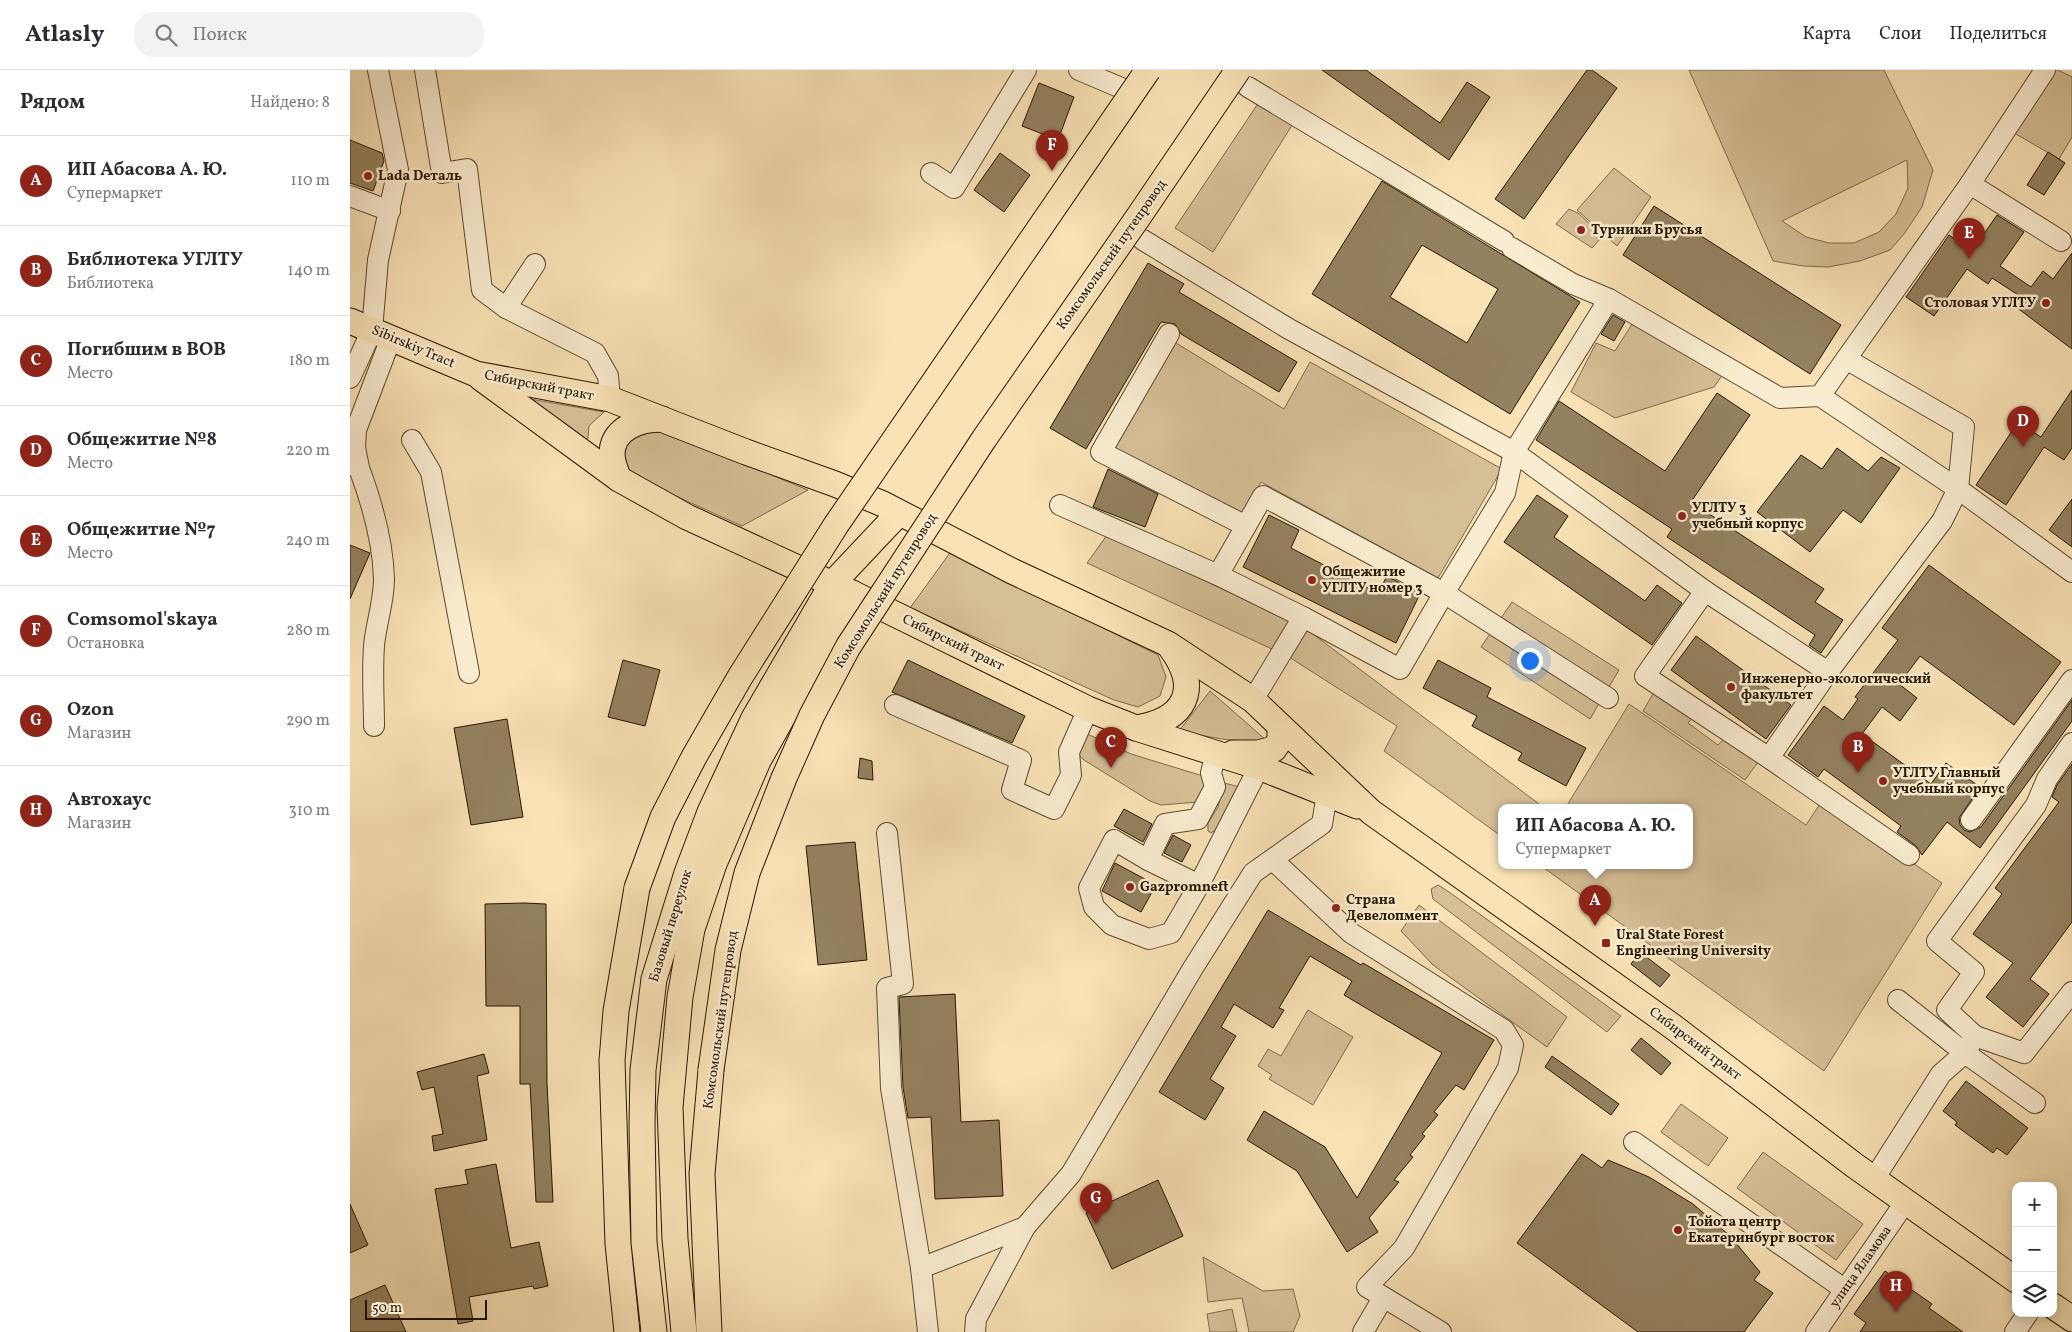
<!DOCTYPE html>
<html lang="ru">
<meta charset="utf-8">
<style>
:root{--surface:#fff;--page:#f2f2f3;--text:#2b2b33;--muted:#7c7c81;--line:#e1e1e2;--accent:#8f2418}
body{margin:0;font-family:Vollkorn,serif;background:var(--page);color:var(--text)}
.controls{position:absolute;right:15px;bottom:15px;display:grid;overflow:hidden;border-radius:10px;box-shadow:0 2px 12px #0003}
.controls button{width:45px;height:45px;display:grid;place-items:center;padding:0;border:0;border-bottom:1px solid var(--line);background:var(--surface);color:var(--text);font:25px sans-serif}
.scale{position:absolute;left:15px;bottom:12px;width:122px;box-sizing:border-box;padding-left:5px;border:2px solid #281701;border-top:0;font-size:14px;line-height:18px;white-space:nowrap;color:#281701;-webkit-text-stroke:4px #faecd0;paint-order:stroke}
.you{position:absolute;left:1179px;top:590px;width:18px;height:18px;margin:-12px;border:4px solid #fff;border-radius:50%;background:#1a73e8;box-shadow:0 0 0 8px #1a73e833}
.badge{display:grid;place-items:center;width:32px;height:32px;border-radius:50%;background:var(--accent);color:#fff;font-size:16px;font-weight:700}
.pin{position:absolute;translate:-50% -41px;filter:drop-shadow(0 1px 2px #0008)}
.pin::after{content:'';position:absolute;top:26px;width:18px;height:15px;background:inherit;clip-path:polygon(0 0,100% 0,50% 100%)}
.popup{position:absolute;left:1148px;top:734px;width:195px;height:65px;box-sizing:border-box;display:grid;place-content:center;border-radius:10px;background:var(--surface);filter:drop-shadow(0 1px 4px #0005);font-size:16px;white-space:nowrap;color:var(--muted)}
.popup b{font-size:19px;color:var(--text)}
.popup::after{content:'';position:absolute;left:50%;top:100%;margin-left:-10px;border:10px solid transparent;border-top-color:var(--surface)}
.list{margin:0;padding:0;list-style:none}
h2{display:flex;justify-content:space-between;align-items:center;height:65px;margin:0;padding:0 20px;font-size:21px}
h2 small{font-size:16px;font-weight:400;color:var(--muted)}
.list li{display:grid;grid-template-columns:32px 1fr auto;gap:15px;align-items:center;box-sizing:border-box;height:90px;padding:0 20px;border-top:1px solid var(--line)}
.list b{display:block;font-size:19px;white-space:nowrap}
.list p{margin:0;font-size:16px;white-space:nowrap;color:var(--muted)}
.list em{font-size:16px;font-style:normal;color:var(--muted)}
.icon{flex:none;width:28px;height:28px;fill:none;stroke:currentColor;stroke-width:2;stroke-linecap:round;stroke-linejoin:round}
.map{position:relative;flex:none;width:1722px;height:1262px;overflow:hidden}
header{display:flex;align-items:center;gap:30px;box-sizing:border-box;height:70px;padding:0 25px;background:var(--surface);border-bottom:1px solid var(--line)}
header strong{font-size:24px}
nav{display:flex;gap:28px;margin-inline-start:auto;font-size:18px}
.search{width:350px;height:45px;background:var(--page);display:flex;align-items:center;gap:12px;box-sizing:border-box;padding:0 18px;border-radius:20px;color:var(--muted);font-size:19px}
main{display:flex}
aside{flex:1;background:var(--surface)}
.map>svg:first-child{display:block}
</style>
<header>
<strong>Atlasly</strong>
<div class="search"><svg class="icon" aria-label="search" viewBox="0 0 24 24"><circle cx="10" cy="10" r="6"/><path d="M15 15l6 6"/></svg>Поиск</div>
<nav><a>Карта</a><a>Слои</a><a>Поделиться</a></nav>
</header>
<main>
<aside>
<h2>Рядом<small>Найдено: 8</small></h2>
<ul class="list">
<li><span class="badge">A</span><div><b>ИП Абасова А. Ю.</b><p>Супермаркет</p></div><em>110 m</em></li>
<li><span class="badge">B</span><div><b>Библиотека УГЛТУ</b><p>Библиотека</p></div><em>140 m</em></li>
<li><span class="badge">C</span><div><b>Погибшим в ВОВ</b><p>Место</p></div><em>180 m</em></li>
<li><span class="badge">D</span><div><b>Общежитие №8</b><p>Место</p></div><em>220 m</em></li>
<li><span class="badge">E</span><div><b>Общежитие №7</b><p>Место</p></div><em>240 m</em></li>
<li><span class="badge">F</span><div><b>Comsomol'skaya</b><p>Остановка</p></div><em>280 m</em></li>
<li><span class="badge">G</span><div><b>Ozon</b><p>Магазин</p></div><em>290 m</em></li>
<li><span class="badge">H</span><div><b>Автохаус</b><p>Магазин</p></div><em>310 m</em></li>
</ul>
</aside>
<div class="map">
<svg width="1722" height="1262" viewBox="0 0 1722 1262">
<rect width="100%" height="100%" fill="#f8e2b6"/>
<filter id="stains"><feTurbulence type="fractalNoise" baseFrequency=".004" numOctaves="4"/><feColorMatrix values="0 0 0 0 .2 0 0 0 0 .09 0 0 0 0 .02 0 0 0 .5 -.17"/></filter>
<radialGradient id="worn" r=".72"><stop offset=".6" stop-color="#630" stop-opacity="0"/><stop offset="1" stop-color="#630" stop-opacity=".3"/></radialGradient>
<g fill="#d5bf97" stroke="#7e6b4c" fill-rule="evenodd">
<path d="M1339 0H1534L1583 100 1572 137 1554 164 1540 180 1510 191 1478 197 1453 196 1423 191ZM1557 90 1558 118 1546 144 1529 162 1504 173H1479L1456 167 1432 151Z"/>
<path d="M1696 0H1708L1722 7V67L1709 89 1659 60Z"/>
<path d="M909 32 944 52 863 182 825 158Z"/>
<path d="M1264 98 1301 127 1267 176 1227 140Z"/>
<path d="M1219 139 1228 143 1253 166 1242 178 1206 154Z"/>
<path d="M1284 251 1373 304 1364 317 1265 348 1221 322 1246 273 1265 281Z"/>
<path d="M813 265 934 339 960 292 1152 399 1088 508 911 412 891 446 752 372Z"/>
<path d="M180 329 254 342 239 356 237 377Z"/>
<path d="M294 358 312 360 458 420 392 456 286 408 273 392 278 368Z"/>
<path d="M757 465 955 558 1193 737H1151V766L1034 681 1047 656 939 587 737 493Z"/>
<path d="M602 480 687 525 808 585 816 607 810 626 788 637 764 630 560 538Z"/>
<path d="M1162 532 1269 600 1240 649 1131 577Z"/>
<path d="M860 621 916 670 912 673 871 669 829 661Z"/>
<path d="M1304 622 1345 645 1338 653 1368 675 1377 666 1411 688 1395 710 1293 641Z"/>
<path d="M1279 634 1456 755 1472 731 1592 813 1474 1001 1190 795H1339V737H1216Z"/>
<path d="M733 662 781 684 853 706 856 714 848 732 811 735 800 731 734 690 725 682Z"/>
<path d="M874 713 890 717 867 759 861 763 858 761V753L868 737Z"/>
<path d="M1088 815 1099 822 1271 946 1257 962 1083 829 1081 819Z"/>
<path d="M1069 835 1217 947 1197 977 1083 895 1051 861Z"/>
<path d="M958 940 1003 967 963 1035 919 1009 922 1005 908 996 918 979 931 986Z"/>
<path d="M1331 1034 1378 1068 1358 1096 1311 1062Z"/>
<path d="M1413 1082 1513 1154 1486 1190 1387 1118Z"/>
<path d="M853 1187 913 1221 943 1219 950 1246 943 1262H899L892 1228 858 1232Z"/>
<path d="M882 1239 887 1262H860L857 1244Z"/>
</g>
<g fill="#94815f" stroke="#281701" fill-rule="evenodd">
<path d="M972 0H1016L1090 53 1117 12 1140 27 1099 90Z"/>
<path d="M1237 0H1242L1267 18 1174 149 1145 129Z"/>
<path d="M689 13 724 27 708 70 672 56Z"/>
<path d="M0 70 32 83 34 91 23 121 0 113Z"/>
<path d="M1698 82 1715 93 1694 125 1677 115Z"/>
<path d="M650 83 680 105 654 142 624 120Z"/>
<path d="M1032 111 1230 232 1160 344 962 224ZM1072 175 1148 219 1117 273 1040 227Z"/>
<path d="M1304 136 1491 255 1460 304 1273 185Z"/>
<path d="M1647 145 1674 162 1650 196 1681 217 1693 201 1703 209 1722 183V279L1666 237 1673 228 1642 208 1638 214 1617 199 1584 246 1556 227 1599 165 1622 181Z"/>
<path d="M798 193 834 214 829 222 947 292 929 322 831 264 825 254 811 252 736 379 700 358Z"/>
<path d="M1263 245 1275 252 1264 271 1251 264Z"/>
<path d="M1722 320V378L1714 390 1694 377 1656 435 1626 415 1668 352 1691 367Z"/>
<path d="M1367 323 1400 345 1341 432 1474 519 1465 532 1493 550 1471 583 1459 575 1465 565 1317 467 1322 459 1186 370 1209 331 1315 401Z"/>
<path d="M1487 378 1518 401 1531 387 1550 398 1511 453 1493 440 1460 482 1407 442 1451 385 1472 399Z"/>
<path d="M758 399 808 424 795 457 743 437Z"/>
<path d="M1187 425 1218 446 1204 467 1295 531 1307 515 1332 533 1302 575 1154 472Z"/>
<path d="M1722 429V477L1699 460Z"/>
<path d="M919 445 949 460 941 478 1028 523 1037 506 1070 524 1046 573 893 497Z"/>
<path d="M0 475 20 483 0 529Z"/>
<path d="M1579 495 1711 592 1664 655 1570 586 1549 614 1567 628 1550 651 1532 637 1512 664 1581 714 1596 693 1630 717 1609 748 1610 755 1614 760 1620 762 1631 757 1722 630V651L1630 778 1597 752 1572 785 1566 776 1547 762 1551 756 1474 699 1468 707 1438 685 1474 636 1493 650 1508 629 1505 627 1548 570 1532 558Z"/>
<path d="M1346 566 1441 635 1416 669 1321 600Z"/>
<path d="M273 590 310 600 295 656 258 647Z"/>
<path d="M558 590 675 646 662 673 542 622Z"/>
<path d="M1088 590 1141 618 1137 627 1236 678 1216 716 1168 690 1172 683 1122 656 1127 646 1073 618Z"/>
<path d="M157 649 173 747 121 755 104 658Z"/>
<path d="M510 688 522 691 523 710 508 708Z"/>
<path d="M1722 694V852L1680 909 1699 924 1673 957 1636 927 1663 893 1623 864 1652 824 1645 818 1709 732 1702 727 1707 715Z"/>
<path d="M774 739 802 754 793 772 764 756Z"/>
<path d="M823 765 841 775 832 792 814 783Z"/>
<path d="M505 772 517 890 468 895 456 776Z"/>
<path d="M765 793 806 815 791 842 752 821Z"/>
<path d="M174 833 196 834 197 1013 203 1132H186L180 1014H170V936H136L135 834Z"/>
<path d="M918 840 1011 895 1013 893 1144 970 1114 1020 1106 1015 1084 1042 1088 1045 1072 1064 1075 1066 1060 1085 1063 1087 1044 1110 1049 1112 1019 1148 1028 1162 997 1182 947 1101 897 1070 914 1041 975 1077 1007 1128 1092 983 994 925 1002 911 960 886 929 938 934 940 923 958 884 934 871 957 886 966 860 1009 874 1018 855 1050 809 1022Z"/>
<path d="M1290 882 1320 905 1310 917 1281 894Z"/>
<path d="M605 924 611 1052 649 1050 653 1126 585 1129 581 1047 558 1048 553 1017 549 927Z"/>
<path d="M1291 968 1321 993 1311 1005 1281 980Z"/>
<path d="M134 984 139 1003 127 1006 137 1070 84 1081 82 1066 93 1064 84 1017 72 1020 67 1002Z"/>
<path d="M1202 986 1269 1034 1261 1045 1195 997Z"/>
<path d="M1616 1011 1678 1058 1657 1085 1647 1078 1643 1083 1605 1055 1607 1052 1593 1041Z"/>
<path d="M1232 1084 1252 1098 1258 1090 1299 1107 1343 1134 1380 1166 1410 1202 1404 1210 1423 1223 1394 1262H1288L1167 1173Z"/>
<path d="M146 1094 161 1178 189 1172 198 1216 184 1219 183 1216 119 1227 123 1251 108 1254 85 1119 118 1114 115 1100Z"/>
<path d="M808 1110 833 1166 762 1199 736 1143Z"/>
<path d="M0 1134 18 1175 0 1183Z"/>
<path d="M1535 1201 1582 1234 1579 1238 1613 1262H1510L1516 1253 1504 1244Z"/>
<path d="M35 1215 56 1262H0V1230Z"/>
</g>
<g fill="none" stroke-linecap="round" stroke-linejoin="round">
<g stroke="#5c4a2e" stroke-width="22">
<g id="minor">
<path d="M75 0 92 103 117 99 132 220 156 238"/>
<path d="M729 0 776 20"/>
<path d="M898 17 1154 171"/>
<path d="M581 103 604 118 676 0"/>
<path d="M1620 114 1711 171"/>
<path d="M0 126 40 141"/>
<path d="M793 170 939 259 1164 382 1355 521 1478 602"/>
<path d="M1162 178 1223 214 1259 229 1430 328 1470 326 1496 289 1614 357 1608 419 1722 502"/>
<path d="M185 194 156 238 245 283 258 306 260 329"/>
<path d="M819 264 751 382 896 456"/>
<path d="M1496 289 1620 114 1695 0"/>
<path d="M0 308 22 260 28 190 48 100 28 0"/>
<path d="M62 370 81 402 119 603"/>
<path d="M0 394 9 398C22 433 33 470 34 509 34 532 26 553 24 576 22 603 24 630 24 656"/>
<path d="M9 398 5 377 6 360 41 268"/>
<path d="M710 435 868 505 953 547"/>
<path d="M868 505 913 426 1094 523 1050 599 953 547 903 630"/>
<path d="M1355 521 1295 606 1419 688 1559 785"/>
<path d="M1258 628 1094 523 1155 423 1164 382 1259 229"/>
<path d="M545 635 671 690 662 720 704 739 721 705 719 682 738 639"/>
<path d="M866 683 861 703 865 717 848 749 815 754 798 790 849 815 909 697"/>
<path d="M1419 688 1478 602 1592 451 1608 419 1470 326"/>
<path d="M1621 750 1722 610"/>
<path d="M537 763 553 914 537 918 541 1018 571 1198"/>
<path d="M798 790 764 770 739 818 744 837 762 855 799 869 821 863 849 815"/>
<path d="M923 790 1001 863 1154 960 1163 975 1158 998 1054 1178 1017 1217 1091 1262"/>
<path d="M1548 930 1615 983 1685 1033"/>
<path d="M1625 966 1674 983 1722 922"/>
<path d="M1284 1072 1494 1219"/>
<path d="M1524 1109 1591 1004 1615 983 1625 966 1597 940 1624 902 1587 871 1686 735 1697 709 1722 673"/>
<path d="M578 1262 571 1198 675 1157 721 1104 843 898 903 803 972 754 977 724"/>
<path d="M625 1262 626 1249 675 1157"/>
<path d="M1013 1262 1033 1228"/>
<path d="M1466 1262 1556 1131"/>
<path d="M1665 1262 1678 1243"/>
</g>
</g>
<g stroke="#281701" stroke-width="27">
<g id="major">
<path d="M0 251 126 304 260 329 396 382 485 414 533 434 662 501 818 574 903 630 1021 742 1322 956 1504 1095 1666 1210"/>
<path d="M131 308 269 409 337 447 502 523 738 639 786 658 909 697 1007 736"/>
<path d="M269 409C266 402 263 394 262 386 261 358 290 349 312 349"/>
<path d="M786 658C836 650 851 619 821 578"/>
<path d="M883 683H908L924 679 930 670V656"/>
<path d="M1703 1236 1722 1249"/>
<path d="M277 1262 268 1174 262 991 266 941 287 818"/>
<path d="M304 1262 294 1172 292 1055 293 1000 304 909 337 803 360 742 404 648 482 514 549 443"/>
<path d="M334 1262 325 1169 320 1037 330 927 342 859 364 794 408 691 502 523"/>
<path d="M359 1262 352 1104 361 1000"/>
</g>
</g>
<use href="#minor" stroke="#faecd0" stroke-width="20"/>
<use href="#major" stroke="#f8e2b6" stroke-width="25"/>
<g stroke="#281701" stroke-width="27" stroke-linecap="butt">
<g id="major-bridge">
<path d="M287 818 313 747 344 687 390 607 486 455 798 0"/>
<path d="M361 1000 378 880 397 803 434 708 462 645 498 577 634 369 789 146 888 0"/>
</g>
</g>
<use href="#major-bridge" stroke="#f8e2b6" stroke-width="25"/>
</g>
<g fill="#8f2418" stroke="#faecd0" stroke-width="2">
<circle cx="18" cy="106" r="5"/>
<circle cx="1231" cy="160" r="5"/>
<circle cx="1696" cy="233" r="5"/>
<circle cx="1332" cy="446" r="5"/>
<circle cx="962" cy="510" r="5"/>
<circle cx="1381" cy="617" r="5"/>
<circle cx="1533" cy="711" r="5"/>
<circle cx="780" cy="817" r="5"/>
<circle cx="986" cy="838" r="5"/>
<rect x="1251" y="868" width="10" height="10" rx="2.5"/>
<circle cx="1328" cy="1160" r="5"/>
</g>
<g text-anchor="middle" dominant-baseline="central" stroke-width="5" stroke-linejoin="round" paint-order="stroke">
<g font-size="14" font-weight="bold" fill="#281701" stroke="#faecd0" text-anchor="start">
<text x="28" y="106">Lada Dеталь</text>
<text x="1241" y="160">Турники Брусья</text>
<text x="1686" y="233" text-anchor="end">Столовая УГЛТУ</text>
<text x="1342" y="438">УГЛТУ 3<tspan x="1342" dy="16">учебный корпус</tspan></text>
<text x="972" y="502">Общежитие<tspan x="972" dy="16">УГЛТУ номер 3</tspan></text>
<text x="1391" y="609">Инженерно-экологический<tspan x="1391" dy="16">факультет</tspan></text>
<text x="1543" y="703">УГЛТУ Главный<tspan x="1543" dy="16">учебный корпус</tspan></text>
<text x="790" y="817">Gazpromneft</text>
<text x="996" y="830">Страна<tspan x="996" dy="16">Девелопмент</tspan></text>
<text x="1266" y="865">Ural State Forest<tspan x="1266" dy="16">Engineering University</tspan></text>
<text x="1338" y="1152">Тойота центр<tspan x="1338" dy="16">Екатеринбург восток</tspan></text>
</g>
<g font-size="14" fill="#281701" stroke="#faecd0">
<text transform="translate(762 185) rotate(-55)">Комсомольский путепровод</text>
<text transform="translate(63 277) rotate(23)">Sibirskiy Tract</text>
<text transform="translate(189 316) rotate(11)">Сибирский тракт</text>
<text transform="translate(536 521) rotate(-58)">Комсомольский путепровод</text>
<text transform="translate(603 573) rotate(26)">Сибирский тракт</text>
<text transform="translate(321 856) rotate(-73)">Базовый переулок</text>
<text transform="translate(371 950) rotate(-82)">Комсомольский путепровод</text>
<text transform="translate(1345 974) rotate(37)">Сибирский тракт</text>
<text transform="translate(1511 1197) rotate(-55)">улица Яламова</text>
</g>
</g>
<rect width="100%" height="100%" filter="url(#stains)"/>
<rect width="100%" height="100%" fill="url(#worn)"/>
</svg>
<div class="controls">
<button>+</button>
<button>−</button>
<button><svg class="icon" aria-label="layers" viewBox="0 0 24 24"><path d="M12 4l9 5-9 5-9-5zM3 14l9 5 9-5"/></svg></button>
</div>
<div class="scale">50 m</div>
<div class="you"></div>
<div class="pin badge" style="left:1245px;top:856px">A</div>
<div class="popup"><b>ИП Абасова А. Ю.</b>Супермаркет</div>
<div class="pin badge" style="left:1508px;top:703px">B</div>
<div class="pin badge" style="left:761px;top:698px">C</div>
<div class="pin badge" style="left:1673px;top:377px">D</div>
<div class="pin badge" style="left:1619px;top:189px">E</div>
<div class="pin badge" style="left:702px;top:101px">F</div>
<div class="pin badge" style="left:746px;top:1154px">G</div>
<div class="pin badge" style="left:1546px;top:1242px">H</div>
</div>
</main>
